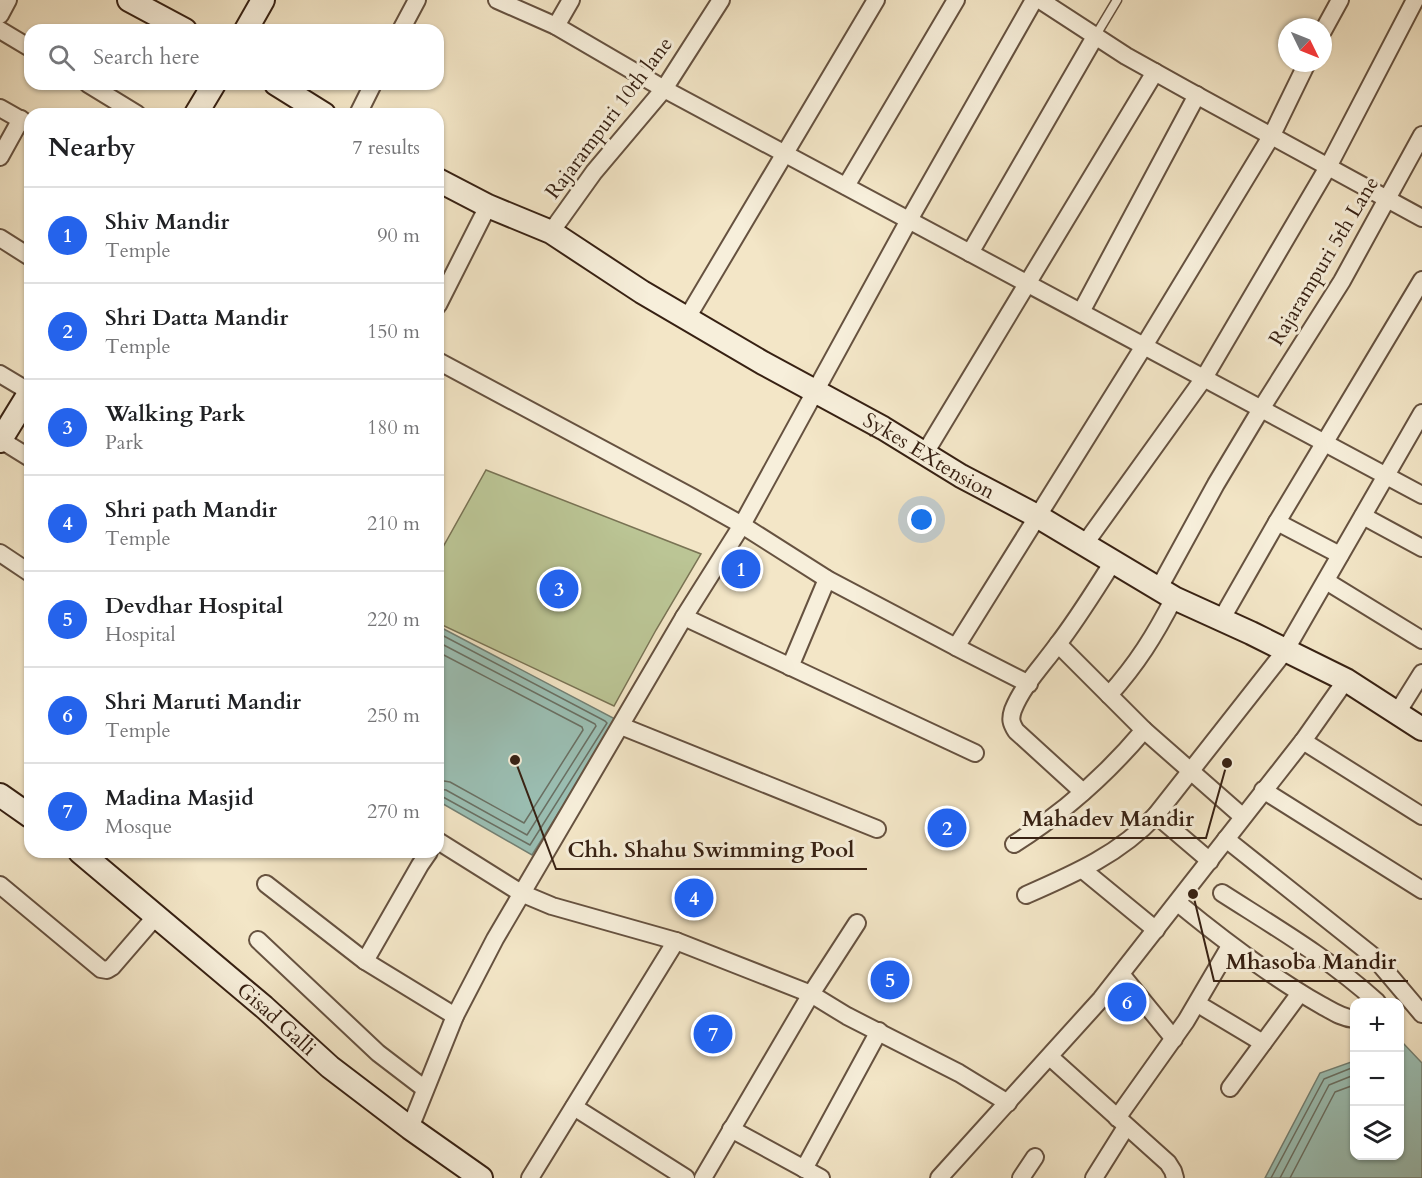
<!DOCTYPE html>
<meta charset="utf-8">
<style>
:root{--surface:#fff;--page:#f2f2f2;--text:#202124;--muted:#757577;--line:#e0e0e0;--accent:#2563eb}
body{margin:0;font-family:Cardo,serif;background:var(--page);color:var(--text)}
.controls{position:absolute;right:18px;bottom:18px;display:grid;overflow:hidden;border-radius:12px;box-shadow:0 2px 4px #0004}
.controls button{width:54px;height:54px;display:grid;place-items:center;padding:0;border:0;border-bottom:2px solid var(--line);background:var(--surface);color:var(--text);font:30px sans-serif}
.compass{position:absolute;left:1278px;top:18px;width:54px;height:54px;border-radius:50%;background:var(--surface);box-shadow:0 2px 4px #0004;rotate:133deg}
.you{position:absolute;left:922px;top:520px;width:21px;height:21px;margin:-15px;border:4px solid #fff;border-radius:50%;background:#1a73e8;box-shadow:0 0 0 9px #1a73e833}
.badge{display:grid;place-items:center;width:39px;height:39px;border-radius:50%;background:var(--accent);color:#fff;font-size:20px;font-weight:700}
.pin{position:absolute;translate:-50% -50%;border:3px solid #fff;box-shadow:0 2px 6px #0006}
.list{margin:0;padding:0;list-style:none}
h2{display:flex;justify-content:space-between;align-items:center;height:78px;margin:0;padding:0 24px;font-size:26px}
h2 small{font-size:20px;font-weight:400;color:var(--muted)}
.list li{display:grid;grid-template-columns:39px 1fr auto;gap:18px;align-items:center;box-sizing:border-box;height:96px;padding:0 24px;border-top:2px solid var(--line)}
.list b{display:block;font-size:22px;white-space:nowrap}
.list p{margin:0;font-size:20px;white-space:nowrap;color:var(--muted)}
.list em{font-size:20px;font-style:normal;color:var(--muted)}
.icon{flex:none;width:33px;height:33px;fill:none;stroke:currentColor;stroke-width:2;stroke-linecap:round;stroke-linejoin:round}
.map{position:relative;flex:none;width:1422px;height:1178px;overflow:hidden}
.search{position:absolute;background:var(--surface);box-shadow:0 2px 4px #0004;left:24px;top:24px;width:420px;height:66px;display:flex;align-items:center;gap:15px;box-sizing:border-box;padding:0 21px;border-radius:18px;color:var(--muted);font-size:22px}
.panel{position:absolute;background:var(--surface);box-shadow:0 2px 4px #0004;left:24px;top:108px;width:420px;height:750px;border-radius:18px}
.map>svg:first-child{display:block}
</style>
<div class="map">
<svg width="1422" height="1178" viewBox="0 0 1422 1178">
<rect width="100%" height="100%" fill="#f3e6c7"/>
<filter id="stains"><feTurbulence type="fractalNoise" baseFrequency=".00333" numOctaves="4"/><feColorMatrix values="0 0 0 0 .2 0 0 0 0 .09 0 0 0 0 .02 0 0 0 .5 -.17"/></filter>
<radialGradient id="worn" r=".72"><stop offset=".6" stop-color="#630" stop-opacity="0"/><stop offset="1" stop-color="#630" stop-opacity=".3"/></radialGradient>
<path fill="#bbc595" stroke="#797354" stroke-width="1.5" d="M486 470 701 554 656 630 614 706 438 623V556Z"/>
<g fill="#9bc0b5" stroke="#738074" stroke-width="1.5">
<path d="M438 626 617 720 532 855 438 801Z"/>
<path d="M1403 1043 1422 1063V1178H1265L1320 1073 1354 1061V1156H1400V1044Z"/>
</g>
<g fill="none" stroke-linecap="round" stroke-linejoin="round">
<g stroke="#697064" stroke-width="1.5">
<path d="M438 633 605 721 607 723 530 845 443 797 438 796"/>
<path d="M438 642 595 724 596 726 527 835 446 790 438 789"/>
<path d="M438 652 582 727 583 730 524 823 450 782 438 780"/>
<path d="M1271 1178 1324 1079 1354 1067"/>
<path d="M1280 1178 1329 1085 1354 1075"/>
<path d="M1290 1178 1335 1092 1354 1085"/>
</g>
<g stroke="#665240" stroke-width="11">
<path id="lane" d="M1096 35 1117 0"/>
</g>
<g stroke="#665240" stroke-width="20">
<g id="street">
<path d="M497 0 556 26 664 89 1422 495"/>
<path d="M1040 0 1126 56 1187 90 1422 218"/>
<path d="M0 15 8 0"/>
<path d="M556 26 571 0"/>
<path d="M0 30 30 48"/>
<path d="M401 30 417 0"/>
<path d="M1323 31 1340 0"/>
<path d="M88 84 137 114"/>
<path d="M0 108 30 125"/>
<path d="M358 114 373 84"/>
<path d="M0 157 21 119"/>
<path d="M846 186 956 0"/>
<path d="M551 232 594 172 664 89 721 0"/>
<path d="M0 238 30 257"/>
<path d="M970 253 1096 35"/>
<path d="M438 305 488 206"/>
<path d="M1081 312 1197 95"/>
<path d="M687 318 876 0"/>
<path d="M438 361 692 497 742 525 827 579 956 647 1144 346 1272 135 1307 63"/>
<path d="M0 374 30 392"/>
<path d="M1 440 30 458"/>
<path d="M925 453 1155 72"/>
<path d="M1363 516 1422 548"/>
<path d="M1277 522 1340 555"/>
<path d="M1084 545 1204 378 1328 167 1415 0"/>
<path d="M0 553 30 573"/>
<path d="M1326 581 1422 640"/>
<path d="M1159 588 1216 484 1261 409 1342 281 1422 135"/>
<path d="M684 617 975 753"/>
<path d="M1221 620 1277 522 1422 280"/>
<path d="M1058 644 1144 730 1243 817"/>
<path d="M956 647 1029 684"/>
<path d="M790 667 827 579"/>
<path d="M1109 695C1137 664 1155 635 1174 598"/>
<path d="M1397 713 1422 673"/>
<path d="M621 726 877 829"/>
<path d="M1303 741 1422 816"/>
<path d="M1263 790 1422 890"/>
<path d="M1083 792 1016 731C1011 723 1010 719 1013 710 1023 685 1043 665 1058 644 1078 618 1095 590 1113 562"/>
<path d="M1156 815 1210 861"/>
<path d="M1226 839 1373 956 1422 1014"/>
<path d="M438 841 521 893 552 906 676 941 811 994 847 1016 959 1073 1008 1103"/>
<path d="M1014 844C1063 813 1107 774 1144 730"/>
<path d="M1083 870 1156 930"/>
<path d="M266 884 365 961 455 1016"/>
<path d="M0 885 101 969 107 970 112 967 156 916"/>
<path d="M1222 893C1275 927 1330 959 1377 1002"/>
<path d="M1026 895C1074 874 1120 854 1156 815L1285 651 1422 413"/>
<path d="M1178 903C1223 940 1270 976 1321 1005 1332 1011 1342 1018 1354 1019"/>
<path d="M258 940 378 1053 425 1089"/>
<path d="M365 961 420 865 429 852"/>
<path d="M1121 974 1174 1039"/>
<path d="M1198 1004 1263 1043"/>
<path d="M1050 1057 1168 1163 1173 1171 1175 1178"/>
<path d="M1230 1088 1300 993"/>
<path d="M574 1107 686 1178"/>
<path d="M1117 1118 1186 1021 1230 946"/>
<path d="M410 1128 455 1016 495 939 684 617 742 525 909 220 1034 0"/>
<path d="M731 1129 821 1178"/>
<path d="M804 1169 879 1031"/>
<path d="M530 1178 676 941"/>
<path d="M703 1178 811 994 857 923"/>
<path d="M939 1178 1101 999 1303 741 1346 680"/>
<path d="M1021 1178 1035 1157"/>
<path d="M1094 1178 1126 1127"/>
</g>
</g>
<g stroke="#372113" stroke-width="26">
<g id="secondary">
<path d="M129 0 185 30"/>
<path d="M246 30 263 0"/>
<path d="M276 84 324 114"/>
<path d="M196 114 214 84"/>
<path id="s1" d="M438 180 488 206 551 232 642 292 763 363 883 428 961 476 1037 516 1174 598 1251 633 1346 680 1422 729"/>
<path d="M0 441 30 392"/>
<path d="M0 795 30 816"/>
<path id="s2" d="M80 852 264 1007 330 1067 410 1128 481 1178"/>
</g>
</g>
<use href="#lane" stroke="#f7efdb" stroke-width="8"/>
<use href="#street" stroke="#f7efdb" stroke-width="16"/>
<use href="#secondary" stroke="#f7efdb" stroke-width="22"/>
</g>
<g text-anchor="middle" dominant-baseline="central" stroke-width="6" stroke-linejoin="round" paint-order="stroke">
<g font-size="21" fill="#372113" stroke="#f7efdb">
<text transform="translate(609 118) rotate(-53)">Rajarampuri 10th lane</text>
<text transform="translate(1324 261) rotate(-59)">Rajarampuri 5th Lane</text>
<text stroke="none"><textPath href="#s1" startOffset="564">Sykes EXtension</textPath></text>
<text stroke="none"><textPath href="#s2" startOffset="258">Gisad Galli</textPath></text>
</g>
</g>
<path fill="none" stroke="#372113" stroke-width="2" d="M1227 763L1206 838H1010M515 760L556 869H867M1193 894L1214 981H1408"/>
<g fill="#372113" stroke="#f7efdb" stroke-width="2">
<circle cx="1227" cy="763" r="6"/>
<circle cx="515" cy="760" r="6"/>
<circle cx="1193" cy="894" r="6"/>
</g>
<g font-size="22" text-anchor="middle" font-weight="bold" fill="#372113" stroke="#f7efdb" stroke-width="6" stroke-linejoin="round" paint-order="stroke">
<text x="1108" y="826">Mahadev Mandir</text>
<text x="711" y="857">Chh. Shahu Swimming Pool</text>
<text x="1311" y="969">Mhasoba Mandir</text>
</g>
<rect width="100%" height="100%" filter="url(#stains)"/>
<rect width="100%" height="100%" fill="url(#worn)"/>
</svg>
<div class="controls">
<button>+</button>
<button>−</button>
<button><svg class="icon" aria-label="layers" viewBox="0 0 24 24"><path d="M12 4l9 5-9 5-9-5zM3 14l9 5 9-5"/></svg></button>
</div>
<svg class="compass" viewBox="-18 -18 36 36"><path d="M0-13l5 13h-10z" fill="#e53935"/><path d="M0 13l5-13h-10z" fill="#757577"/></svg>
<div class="you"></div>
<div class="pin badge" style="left:741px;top:569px">1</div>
<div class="pin badge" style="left:947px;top:828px">2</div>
<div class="pin badge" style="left:559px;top:589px">3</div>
<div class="pin badge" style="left:694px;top:898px">4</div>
<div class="pin badge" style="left:890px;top:980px">5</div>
<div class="pin badge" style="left:1127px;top:1002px">6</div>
<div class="pin badge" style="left:713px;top:1034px">7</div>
<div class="search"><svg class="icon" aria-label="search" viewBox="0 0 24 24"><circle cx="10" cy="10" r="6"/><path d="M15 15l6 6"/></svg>Search here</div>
<section class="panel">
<h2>Nearby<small>7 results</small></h2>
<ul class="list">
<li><span class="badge">1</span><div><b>Shiv Mandir</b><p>Temple</p></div><em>90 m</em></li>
<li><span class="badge">2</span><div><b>Shri Datta Mandir</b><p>Temple</p></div><em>150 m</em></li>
<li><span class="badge">3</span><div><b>Walking Park</b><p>Park</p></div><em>180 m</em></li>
<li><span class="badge">4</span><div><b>Shri path Mandir</b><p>Temple</p></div><em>210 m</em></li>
<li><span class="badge">5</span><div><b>Devdhar Hospital</b><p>Hospital</p></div><em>220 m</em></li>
<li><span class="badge">6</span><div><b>Shri Maruti Mandir</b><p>Temple</p></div><em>250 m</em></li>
<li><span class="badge">7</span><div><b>Madina Masjid</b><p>Mosque</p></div><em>270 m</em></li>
</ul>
</section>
</div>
